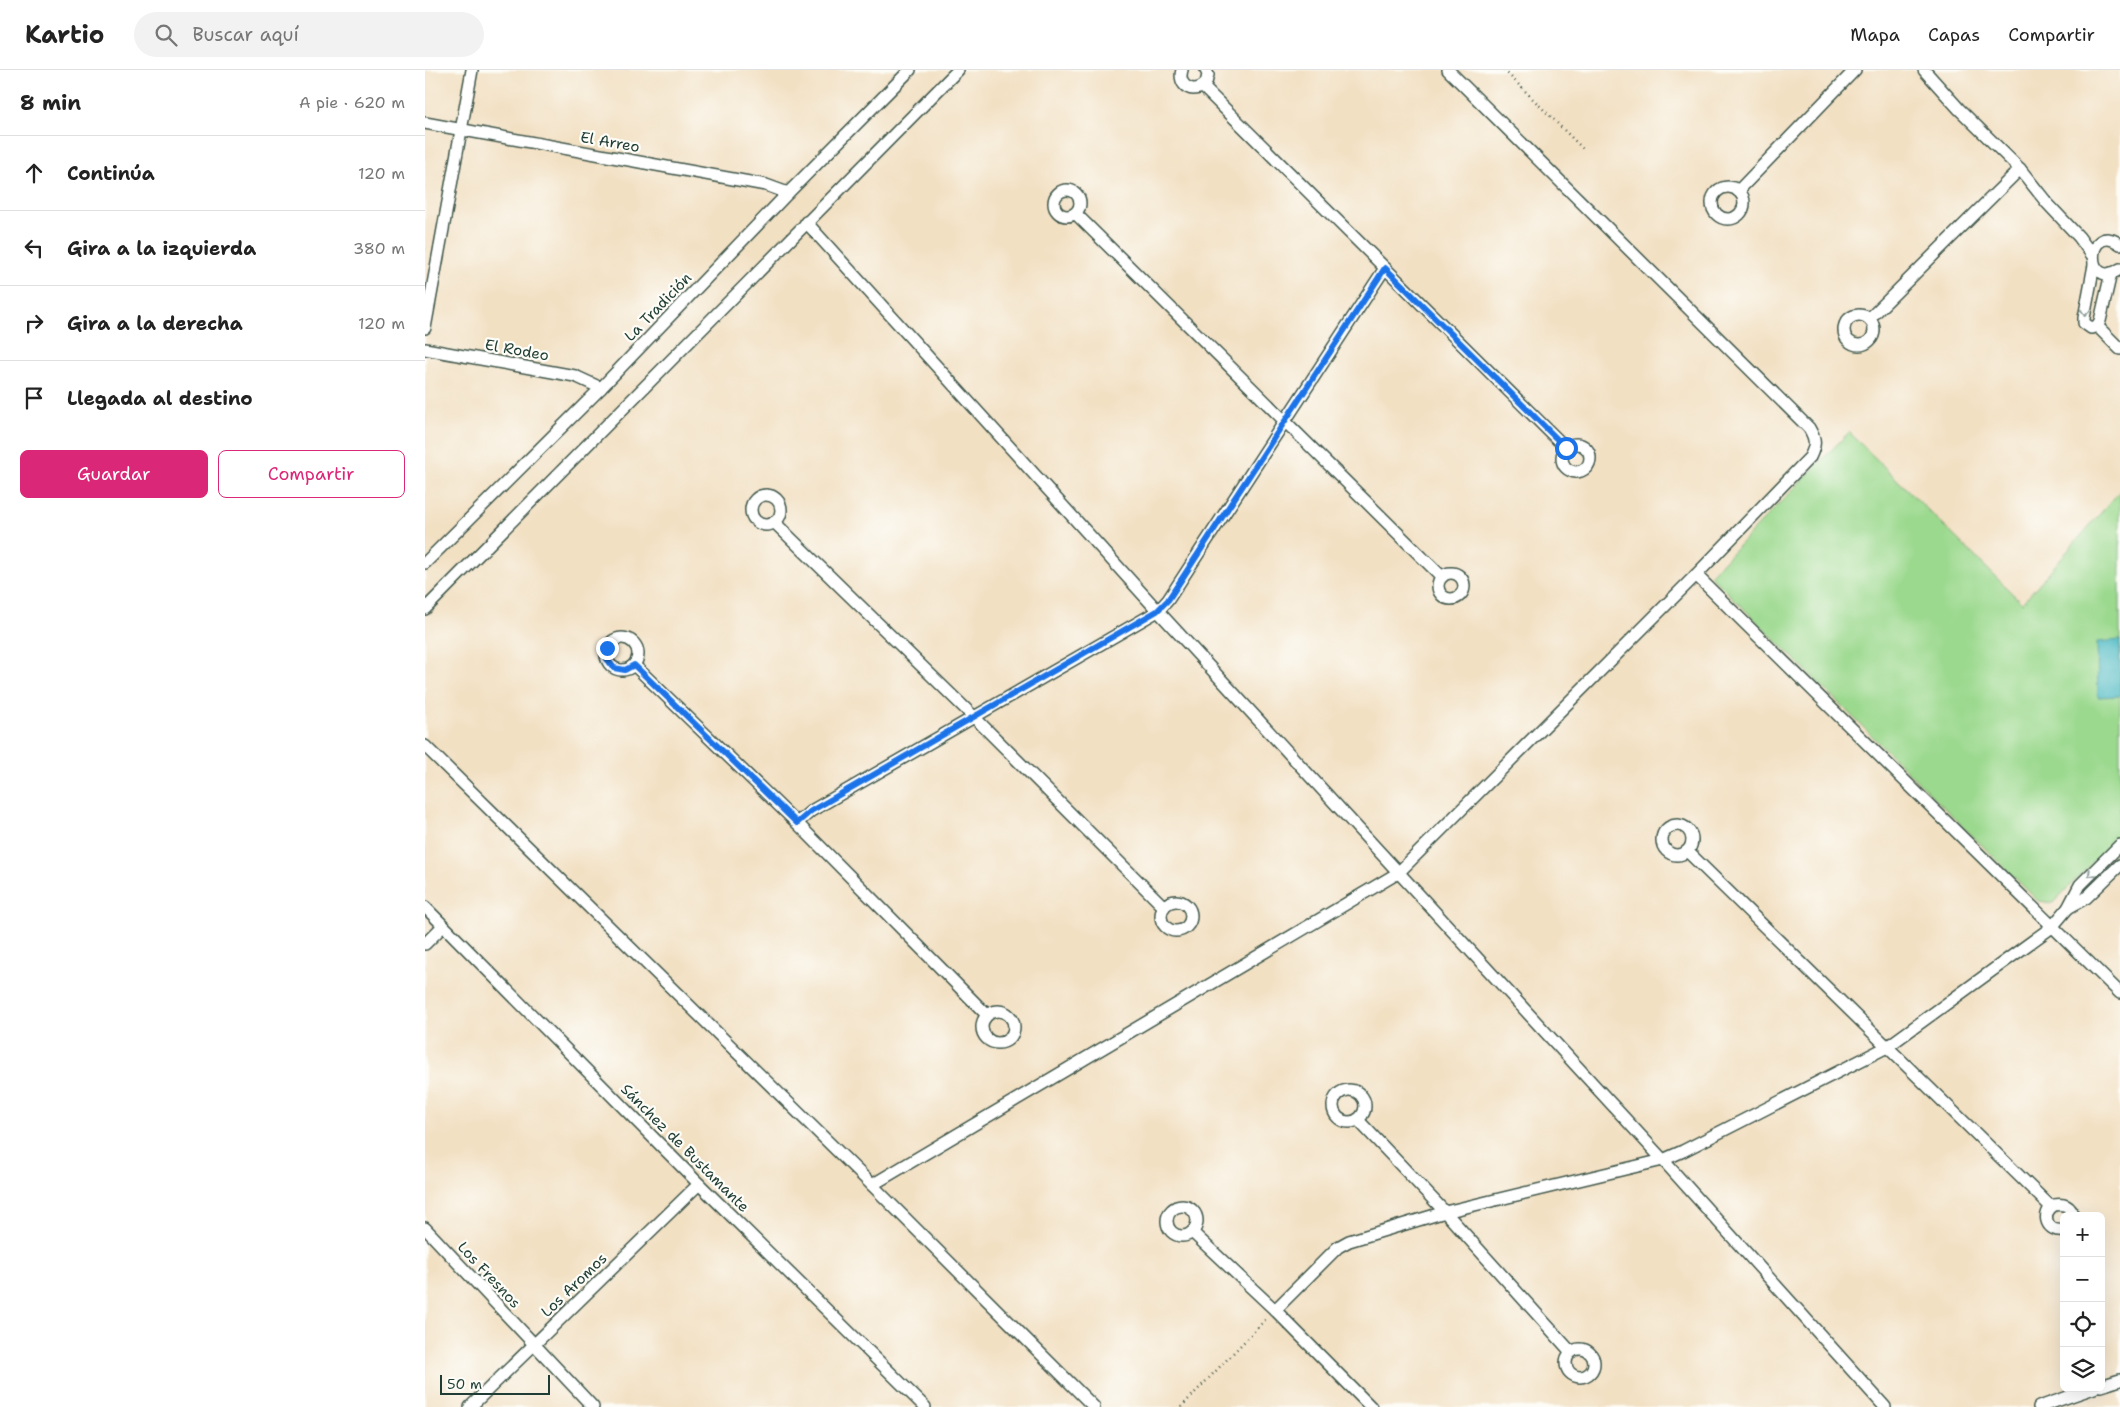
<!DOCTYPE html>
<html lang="es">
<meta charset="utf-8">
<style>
:root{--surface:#fff;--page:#f2f2f2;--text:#222;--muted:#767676;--line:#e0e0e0;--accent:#db2777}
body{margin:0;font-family:"Shantell Sans",sans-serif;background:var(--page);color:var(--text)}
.controls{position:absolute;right:15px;bottom:15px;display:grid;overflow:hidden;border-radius:8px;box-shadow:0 5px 20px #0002}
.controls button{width:45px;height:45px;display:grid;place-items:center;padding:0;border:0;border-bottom:1px solid var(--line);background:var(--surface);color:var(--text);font:25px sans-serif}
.scale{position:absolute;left:15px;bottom:12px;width:110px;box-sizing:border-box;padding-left:5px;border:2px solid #1f3d34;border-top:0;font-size:14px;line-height:18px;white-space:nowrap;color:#1f3d34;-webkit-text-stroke:4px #fdfcf7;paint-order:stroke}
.stop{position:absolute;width:15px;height:15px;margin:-11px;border:4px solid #1a73e8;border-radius:50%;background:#fff}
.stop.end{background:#1a73e8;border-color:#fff;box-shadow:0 1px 5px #0008}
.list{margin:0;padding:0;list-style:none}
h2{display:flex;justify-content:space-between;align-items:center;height:65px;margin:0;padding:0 20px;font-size:21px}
h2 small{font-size:16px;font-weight:400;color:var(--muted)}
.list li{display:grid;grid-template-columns:32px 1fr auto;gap:15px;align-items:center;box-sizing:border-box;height:75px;padding:0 20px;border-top:1px solid var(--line)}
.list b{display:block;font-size:19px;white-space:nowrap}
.list em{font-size:16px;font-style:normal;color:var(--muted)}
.actions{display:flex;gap:10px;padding:15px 20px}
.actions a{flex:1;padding:11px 0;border:1px solid var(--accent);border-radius:8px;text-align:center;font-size:18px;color:var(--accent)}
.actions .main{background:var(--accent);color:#fff}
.icon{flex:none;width:28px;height:28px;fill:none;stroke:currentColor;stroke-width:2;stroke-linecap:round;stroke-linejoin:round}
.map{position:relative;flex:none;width:1695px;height:1337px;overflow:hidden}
header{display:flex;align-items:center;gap:30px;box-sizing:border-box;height:70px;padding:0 25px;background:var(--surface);border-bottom:1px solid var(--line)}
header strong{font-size:24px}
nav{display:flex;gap:28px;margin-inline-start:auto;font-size:18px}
.search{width:350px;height:45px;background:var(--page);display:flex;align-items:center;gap:12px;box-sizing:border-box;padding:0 18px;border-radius:28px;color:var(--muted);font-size:19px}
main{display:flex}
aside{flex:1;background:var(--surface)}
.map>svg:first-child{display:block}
</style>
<header>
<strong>Kartio</strong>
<div class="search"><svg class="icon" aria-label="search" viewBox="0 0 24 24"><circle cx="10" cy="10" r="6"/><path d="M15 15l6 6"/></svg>Buscar aquí</div>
<nav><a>Mapa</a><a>Capas</a><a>Compartir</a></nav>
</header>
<main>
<aside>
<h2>8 min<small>A pie · 620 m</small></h2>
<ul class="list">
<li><svg class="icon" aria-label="ahead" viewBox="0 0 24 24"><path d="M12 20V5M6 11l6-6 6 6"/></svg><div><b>Continúa</b></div><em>120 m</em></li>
<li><svg class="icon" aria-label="left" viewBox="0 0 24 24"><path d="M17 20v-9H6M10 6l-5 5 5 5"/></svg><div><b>Gira a la izquierda</b></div><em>380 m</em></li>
<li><svg class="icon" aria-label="right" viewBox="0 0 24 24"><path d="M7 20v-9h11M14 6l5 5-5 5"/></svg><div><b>Gira a la derecha</b></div><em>120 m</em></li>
<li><svg class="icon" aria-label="arrive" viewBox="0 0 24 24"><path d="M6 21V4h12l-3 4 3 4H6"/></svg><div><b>Llegada al destino</b></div></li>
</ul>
<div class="actions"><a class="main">Guardar</a><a>Compartir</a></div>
</aside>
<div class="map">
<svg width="1695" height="1337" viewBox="0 0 1695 1337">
<rect width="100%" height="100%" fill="#fdfcf7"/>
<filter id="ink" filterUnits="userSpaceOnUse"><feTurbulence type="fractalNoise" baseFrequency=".02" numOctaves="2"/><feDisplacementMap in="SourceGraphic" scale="10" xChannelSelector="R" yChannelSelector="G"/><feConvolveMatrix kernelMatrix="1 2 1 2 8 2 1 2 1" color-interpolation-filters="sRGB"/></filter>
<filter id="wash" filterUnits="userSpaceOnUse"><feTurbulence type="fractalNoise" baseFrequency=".0096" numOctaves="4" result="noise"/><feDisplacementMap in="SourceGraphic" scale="20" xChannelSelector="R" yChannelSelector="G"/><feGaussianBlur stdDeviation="1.12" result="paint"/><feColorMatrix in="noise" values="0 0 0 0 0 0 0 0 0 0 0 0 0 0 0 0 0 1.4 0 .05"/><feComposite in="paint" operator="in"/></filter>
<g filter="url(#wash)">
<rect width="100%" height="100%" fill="#f2e0c3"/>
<path fill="#9bd98e" stroke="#5d8b61" d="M1424 362 1597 533 1695 421V765L1628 833 1613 831 1285 505Z"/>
<path fill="#4cbac4" stroke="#367c7c" d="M1695 570V626L1673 627 1672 572Z"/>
</g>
<g filter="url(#ink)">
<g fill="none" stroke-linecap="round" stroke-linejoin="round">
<g stroke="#3f5549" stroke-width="14">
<g id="street">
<path d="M757 0C752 16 769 26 781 13L783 5 781 0"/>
<path d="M1499 0 1534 39 1595 99 1622 133 1654 167 1667 185"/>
<path d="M778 17 1141 378"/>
<path d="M0 53 341 115 363 123"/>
<circle cx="1303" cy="133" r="16"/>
<circle cx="642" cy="133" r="13"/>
<path d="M1313 121 1430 0"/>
<path d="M651 144 1017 507"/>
<path d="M381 152 733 541 1238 1090 1460 1337"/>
<path d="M1695 174C1660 150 1659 223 1695 199"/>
<path d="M1669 195 1659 248V253L1666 258 1672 256 1675 251 1686 203"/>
<circle cx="1434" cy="260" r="15"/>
<path d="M1444 249 1595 99"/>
<path d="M1672 256 1695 279"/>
<path d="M0 258 47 0"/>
<path d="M0 279 150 306 176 318"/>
<circle cx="1151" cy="388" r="14"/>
<circle cx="341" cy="440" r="15"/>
<path d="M349 452 550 648 739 837"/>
<path d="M0 493 176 318 363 123 485 0"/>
<circle cx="1026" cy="516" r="13"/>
<path d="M1271 505 1695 923"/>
<path d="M0 539 533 0"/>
<circle cx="197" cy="584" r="16"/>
<path d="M209 595 372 753 562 945"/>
<path d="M0 676 447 1115 669 1337"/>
<path d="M372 753 386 741 733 541 743 530 960 198"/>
<circle cx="1252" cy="770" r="15"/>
<path d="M1262 781 1626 1137"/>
<circle cx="751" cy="846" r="15"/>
<path d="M0 837 274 1114 500 1337"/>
<path d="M1643 838 1661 828 1695 795"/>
<path d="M0 874 18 856"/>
<circle cx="573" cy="957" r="16"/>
<circle cx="924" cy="1036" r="16"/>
<path d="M933 1050 1020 1142 1146 1282"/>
<path d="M447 1115 973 803 1271 505 1385 387C1391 375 1391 370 1384 358L1023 0"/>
<circle cx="757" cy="1151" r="15"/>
<path d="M0 1158 168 1337"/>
<path d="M1639 1160C1622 1163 1615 1144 1629 1135 1639 1133 1646 1136 1648 1146"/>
<path d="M767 1162 850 1240 946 1337"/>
<path d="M850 1240 913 1177 924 1171 1020 1142 1238 1090 1258 1081 1462 977 1627 857 1643 838 1655 815 1695 775"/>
<circle cx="1155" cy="1293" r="14"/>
<path d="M1676 1316 1695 1310"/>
<path d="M45 1337 274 1114"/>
<path d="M1614 1337 1669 1318"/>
</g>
</g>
<g stroke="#3f5549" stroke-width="2.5" stroke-dasharray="1 4" stroke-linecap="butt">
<path d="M1079 0 1160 81"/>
<path d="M756 1337 842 1248"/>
</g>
<use href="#street" stroke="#fff" stroke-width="11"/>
</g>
<defs><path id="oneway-chevron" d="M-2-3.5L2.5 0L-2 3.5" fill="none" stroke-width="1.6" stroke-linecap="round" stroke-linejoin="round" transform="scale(1.25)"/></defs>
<g stroke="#8f9e9a">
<use href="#oneway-chevron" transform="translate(1660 243) rotate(98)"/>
<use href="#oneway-chevron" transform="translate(1666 804) rotate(135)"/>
</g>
</g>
<g fill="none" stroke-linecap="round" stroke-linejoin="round" filter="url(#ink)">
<path stroke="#1a73e8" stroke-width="6" d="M182 578V589L189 598 200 600 209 595 372 753 386 741 732 541 743 530 960 198 1141 378"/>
</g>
<g text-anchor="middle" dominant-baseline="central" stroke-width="4.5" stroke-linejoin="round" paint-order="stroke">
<g font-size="15" fill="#1f3d34" stroke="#fdfcf7">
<text transform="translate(185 72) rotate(10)">El Arreo</text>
<text transform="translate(233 237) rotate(-46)">La Tradición</text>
<text transform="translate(92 280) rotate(10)">El Rodeo</text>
<text transform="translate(260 1078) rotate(45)">Sánchez de Bustamante</text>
<text transform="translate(64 1205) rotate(47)">Los Fresnos</text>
<text transform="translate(149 1215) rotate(-44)">Los Aromos</text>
</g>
</g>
</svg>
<div class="controls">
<button>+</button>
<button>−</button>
<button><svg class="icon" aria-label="locate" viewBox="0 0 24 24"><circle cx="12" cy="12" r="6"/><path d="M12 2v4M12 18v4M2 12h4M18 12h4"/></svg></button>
<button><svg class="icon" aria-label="layers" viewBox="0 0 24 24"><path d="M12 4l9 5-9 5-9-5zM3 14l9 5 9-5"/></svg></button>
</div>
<div class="scale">50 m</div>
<div class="stop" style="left:1141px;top:378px"></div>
<div class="stop end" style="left:182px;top:578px"></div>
</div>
</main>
